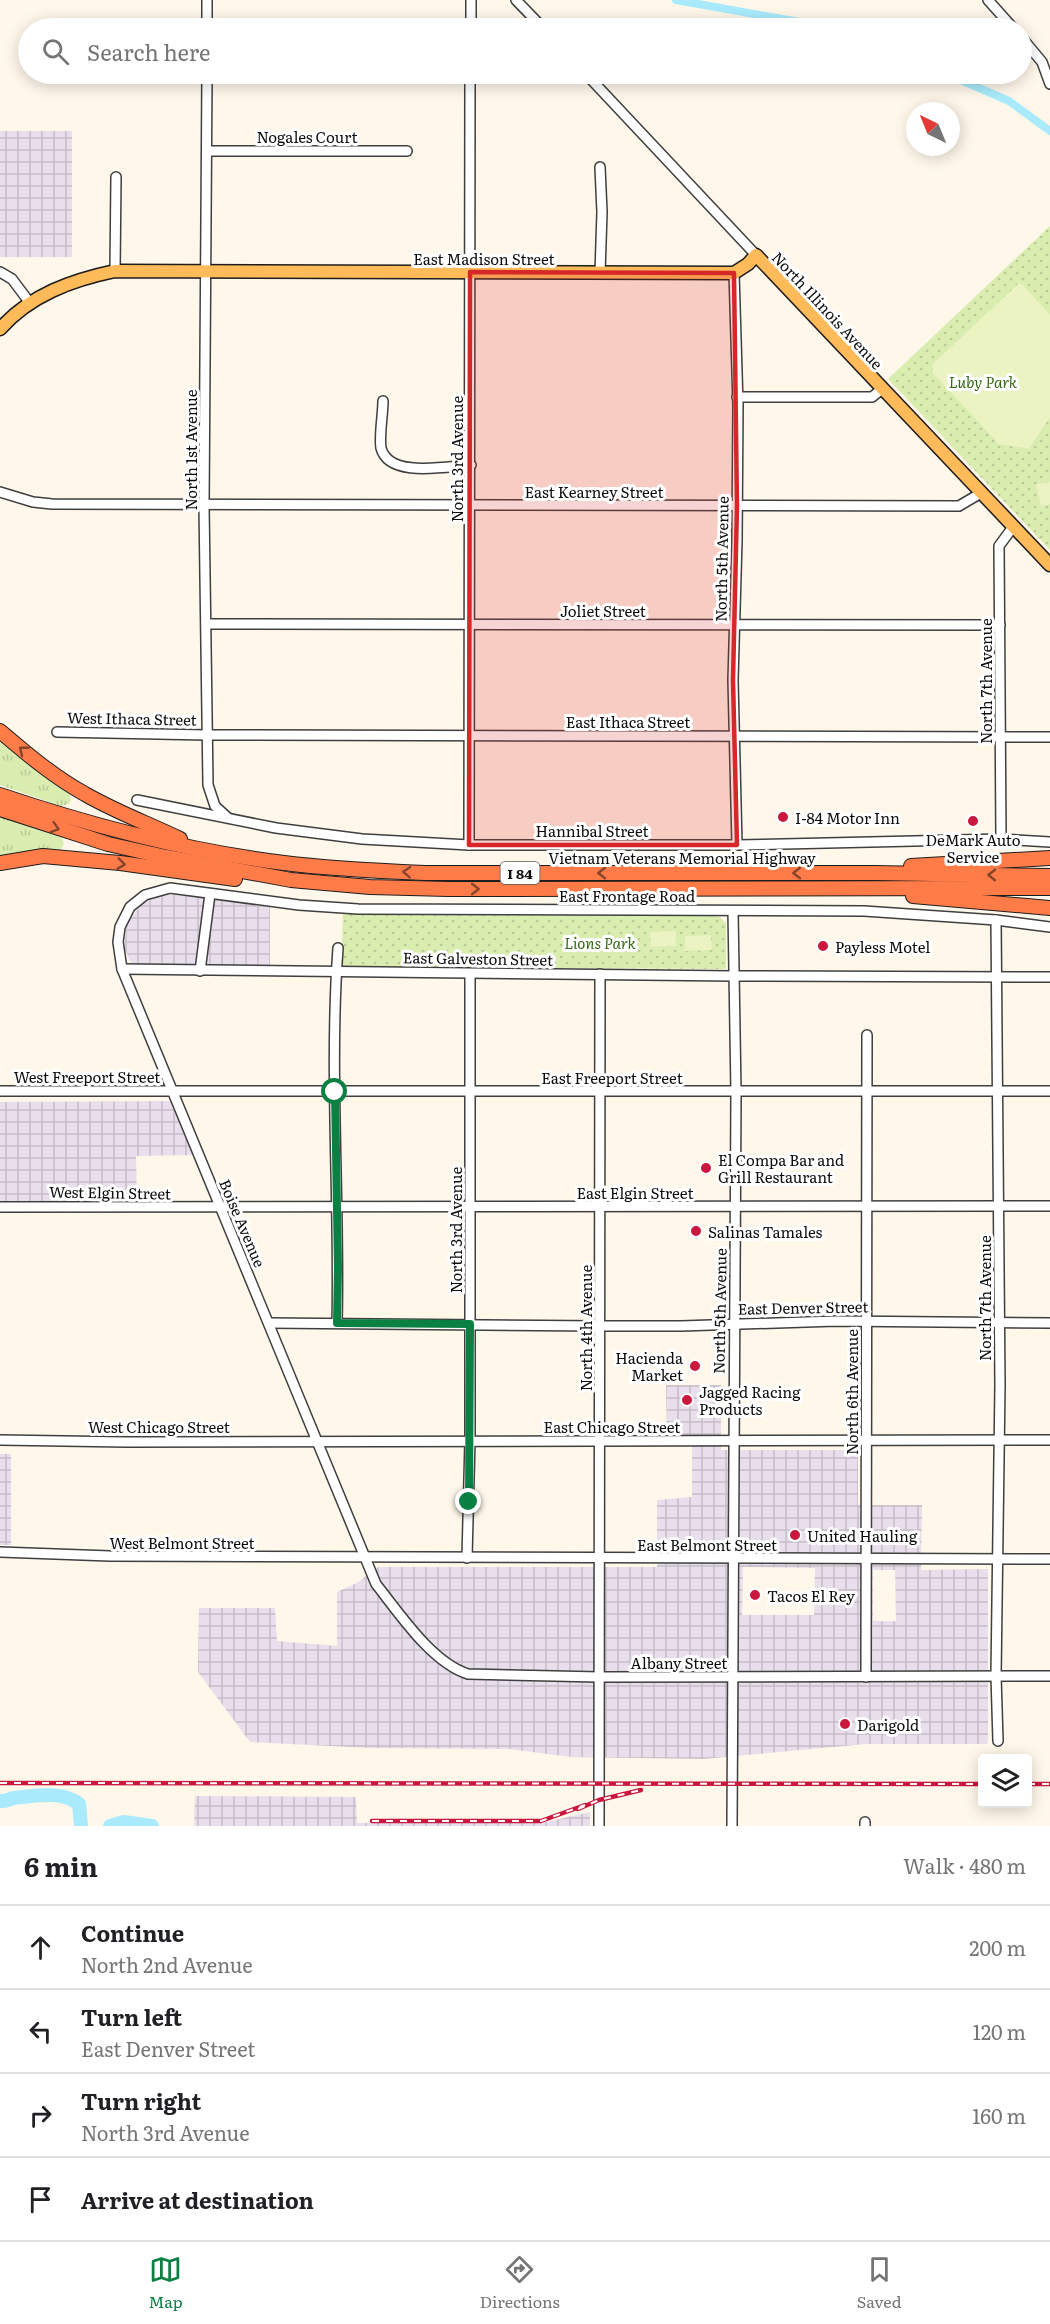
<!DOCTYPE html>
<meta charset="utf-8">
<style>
:root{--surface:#fff;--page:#f2f2f2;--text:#202124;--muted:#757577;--line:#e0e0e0;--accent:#0b8043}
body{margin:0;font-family:Literata,serif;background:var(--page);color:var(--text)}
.controls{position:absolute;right:18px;bottom:18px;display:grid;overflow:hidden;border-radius:6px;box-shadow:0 3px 15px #0003}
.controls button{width:54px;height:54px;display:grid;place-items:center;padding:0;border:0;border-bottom:2px solid var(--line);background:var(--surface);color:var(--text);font:30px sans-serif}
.compass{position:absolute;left:906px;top:102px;width:54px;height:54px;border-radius:50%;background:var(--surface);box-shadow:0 3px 15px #0003;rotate:317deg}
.stop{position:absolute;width:18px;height:18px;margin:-14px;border:4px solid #0b8043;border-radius:50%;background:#fff}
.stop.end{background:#0b8043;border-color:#fff;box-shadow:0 2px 6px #0008}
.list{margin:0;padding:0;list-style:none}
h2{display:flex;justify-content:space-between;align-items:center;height:78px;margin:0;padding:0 24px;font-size:26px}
h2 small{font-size:20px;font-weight:400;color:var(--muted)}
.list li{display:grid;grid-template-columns:39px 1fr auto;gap:18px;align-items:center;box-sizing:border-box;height:84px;padding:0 24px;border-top:2px solid var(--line)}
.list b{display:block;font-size:22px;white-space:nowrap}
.list p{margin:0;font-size:20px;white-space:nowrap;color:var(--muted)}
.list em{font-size:20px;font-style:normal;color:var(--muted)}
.icon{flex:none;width:33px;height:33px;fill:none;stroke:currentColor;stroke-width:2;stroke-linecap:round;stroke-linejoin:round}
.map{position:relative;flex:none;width:1050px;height:1826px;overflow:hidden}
.search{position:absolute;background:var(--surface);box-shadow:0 3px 15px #0003;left:18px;right:18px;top:18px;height:66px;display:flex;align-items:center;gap:15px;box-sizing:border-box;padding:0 21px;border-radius:33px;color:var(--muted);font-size:22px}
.sheet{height:414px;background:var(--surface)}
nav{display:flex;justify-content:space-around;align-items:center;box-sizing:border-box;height:84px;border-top:2px solid var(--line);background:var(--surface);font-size:16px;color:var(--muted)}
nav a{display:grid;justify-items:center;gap:3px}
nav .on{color:var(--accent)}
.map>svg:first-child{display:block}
</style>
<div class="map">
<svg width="1050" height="1826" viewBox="0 0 1050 1826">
<defs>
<pattern id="industrial-grid" width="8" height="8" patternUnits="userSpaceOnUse" patternTransform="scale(1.5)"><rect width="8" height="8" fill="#e8deec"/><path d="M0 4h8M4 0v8" fill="none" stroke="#c6bdc9"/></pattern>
<pattern id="grass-tufts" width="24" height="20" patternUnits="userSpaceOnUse" patternTransform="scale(1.5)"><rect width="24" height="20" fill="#daedb0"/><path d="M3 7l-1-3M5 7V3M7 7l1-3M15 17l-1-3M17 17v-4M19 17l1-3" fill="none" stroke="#baca96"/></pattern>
<pattern id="park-dots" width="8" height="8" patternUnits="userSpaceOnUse" patternTransform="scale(1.5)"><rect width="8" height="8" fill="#daedb0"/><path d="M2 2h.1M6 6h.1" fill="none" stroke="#baca96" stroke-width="1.8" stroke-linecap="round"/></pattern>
</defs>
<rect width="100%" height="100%" fill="#fff7ea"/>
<g fill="url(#industrial-grid)" fill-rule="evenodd">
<rect x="0" y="131" width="72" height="126"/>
<path d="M164 895H179L270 907V967L132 966 124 947 127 923 142 904 156 897Z"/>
<path d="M170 1101 193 1155 136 1156 137 1205 0 1206V1102Z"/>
<path d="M666 1385H721V1450H858V1505H922L921 1570 988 1569V1744H866L703 1759 571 1757 509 1749 371 1748 250 1742 198 1672 199 1608H275L277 1641 337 1646V1592L357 1583 378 1567H657V1500L692 1497V1437H667ZM743 1567 815 1568 814 1615H742ZM873 1570H895L896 1621H873Z"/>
<rect x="0" y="1454" width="11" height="91"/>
<path d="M195 1796 356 1797 357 1823H541L590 1812V1826H194Z"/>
</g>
<g fill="url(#grass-tufts)">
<path d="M0 742 69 793 71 800 69 804 61 806 0 785Z"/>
<path d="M0 817 54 834 62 838 64 844 61 849 0 858Z"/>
</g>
<g fill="url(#park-dots)">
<path d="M1050 226V550L888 379Z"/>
<path d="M343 913 394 915 716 916 720 917 726 923V969L341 967Z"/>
</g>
<g fill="#ebf3c3">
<path d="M1020 282 1050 315V417L1029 449 999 444 932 372 933 364Z"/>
<path d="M1050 482V504L1041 506 1036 484Z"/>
<path d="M676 931V946L651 947 650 932Z"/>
<path d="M711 935 712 950 685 951V936Z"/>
</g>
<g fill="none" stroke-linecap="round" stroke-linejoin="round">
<g stroke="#a9ebfc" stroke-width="8">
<path d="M676 0 833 28"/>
<path d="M947 74 1009 101 1050 131"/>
</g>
<g stroke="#a9ebfc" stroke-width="14">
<path d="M0 1801C6 1802 8 1799 14 1798 34 1796 62 1790 79 1804L81 1826"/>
<path d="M110 1826 124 1822 152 1826"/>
</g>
<g stroke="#3f3f3f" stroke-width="12">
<g id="minor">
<path d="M207 0V28"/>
<path d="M516 0 543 28"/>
<path d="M988 0 1013 28"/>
<path d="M471 28V0"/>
<path d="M1022 38 1042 62 1050 84"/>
<path d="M207 74 204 506 208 785 215 806 227 817"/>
<path d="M586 74 756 255"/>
<path d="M207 151H407"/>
<path d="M600 167 602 212 600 273"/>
<path d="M115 271 116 177"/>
<path d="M0 272 12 279 30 303"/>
<path d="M734 273 738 405 737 540 733 680 737 845"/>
<path d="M737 397H872L882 389"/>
<path d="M383 401C383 414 379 436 381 448 389 479 448 466 471 465"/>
<path d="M0 492 33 502 52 504 959 506 981 493"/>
<path d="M206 624 1000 625"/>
<path d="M57 732 207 735 1050 737"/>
<path d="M137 800 276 828 362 839 469 845H737L1001 839 1050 842"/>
<path d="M1001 839 999 546 1013 527"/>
<path d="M469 845 470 74"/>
<path d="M996 920 1000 1385 996 1676 998 1741"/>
<path d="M1050 927 996 920 864 911 358 909 299 905 170 888 145 895 130 907 120 927 118 942 122 969 376 1584C399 1613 432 1663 468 1674L599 1677 1050 1676"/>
<path d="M122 969 733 976 1050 977"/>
<path d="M200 971 210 894"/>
<path d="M0 1091H1050"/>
<path d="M0 1207 1050 1206"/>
<path d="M269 1323 600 1326H681L836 1321 1050 1323"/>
<path d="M337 1323C340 1198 329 1073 338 948"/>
<path d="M0 1440 127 1442 1050 1440"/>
<path d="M0 1552 110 1556 1050 1559"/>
<path d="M467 1558 470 1440V974"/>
<path d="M866 1677 867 1035"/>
<path d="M599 1826 600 974"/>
<path d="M732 1826 736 1092 733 911"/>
<path d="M865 1826V1822"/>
</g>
</g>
<g stroke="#1d1d1d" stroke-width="15">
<path id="major" d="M0 329C30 295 72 280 115 271L734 273 748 264 756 255 1050 565"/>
</g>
<g stroke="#1d1d1d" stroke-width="16">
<g id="highway">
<path d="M0 731C27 754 54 777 85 794 116 812 149 824 180 839"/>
<path d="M0 795C92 826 187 851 284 863 331 869 378 871 425 873H875L1050 876"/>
<path d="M0 809 108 844 166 857 291 880 370 887 448 889 1050 888"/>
<path d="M0 863 43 856 120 863 235 879"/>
<path d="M911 866 1050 858"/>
<path d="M913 896 1050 908"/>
</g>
</g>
<use href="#minor" stroke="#fff" stroke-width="9"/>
<use href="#major" stroke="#ffba5a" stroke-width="12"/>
<use href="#highway" stroke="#ff7c48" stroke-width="14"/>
<g stroke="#c9173e" stroke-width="4.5">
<g id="rail">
<path d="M0 1783 982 1784"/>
<path d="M1028 1784H1050"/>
<path d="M578 1809 599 1800 641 1790"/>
<path d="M372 1821H541L585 1805"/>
</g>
</g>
<use href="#rail" stroke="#fff" stroke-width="2" stroke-dasharray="7" stroke-linecap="butt"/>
</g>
<defs><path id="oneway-chevron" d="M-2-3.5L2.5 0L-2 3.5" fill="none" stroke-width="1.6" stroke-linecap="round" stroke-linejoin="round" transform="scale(1.5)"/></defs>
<g stroke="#86442a">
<use href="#oneway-chevron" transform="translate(23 750) rotate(-141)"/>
<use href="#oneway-chevron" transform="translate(55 828) rotate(17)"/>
<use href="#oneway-chevron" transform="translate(121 864) rotate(7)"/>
<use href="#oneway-chevron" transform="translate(407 872) rotate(-177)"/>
<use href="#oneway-chevron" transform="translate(602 873) rotate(180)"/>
<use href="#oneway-chevron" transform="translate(797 873) rotate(180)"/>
<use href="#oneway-chevron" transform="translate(992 875) rotate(-179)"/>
<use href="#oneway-chevron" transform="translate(475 889)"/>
</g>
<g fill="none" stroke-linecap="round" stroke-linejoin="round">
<path stroke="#0b8043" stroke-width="8" d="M335 1092 338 1268 337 1323 470 1324 469 1502"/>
</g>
<path fill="#d62828" fill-opacity="0.2" stroke="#d62828" stroke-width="4.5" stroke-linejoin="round" d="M470 272 734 273 737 506 733 680 737 845H469Z"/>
<g fill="#c9173e" stroke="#fff" stroke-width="2">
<circle cx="783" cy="817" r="6"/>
<circle cx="973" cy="821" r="6"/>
<circle cx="823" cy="946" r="6"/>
<circle cx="706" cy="1168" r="6"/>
<circle cx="696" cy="1231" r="6"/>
<circle cx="695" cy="1366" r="6"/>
<circle cx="687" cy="1400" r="6"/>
<circle cx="795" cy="1535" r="6"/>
<circle cx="755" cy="1595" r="6"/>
<circle cx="845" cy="1724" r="6"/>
</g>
<g text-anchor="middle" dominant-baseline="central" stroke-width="6" stroke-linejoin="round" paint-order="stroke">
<rect fill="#fff" stroke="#555" stroke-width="1.5" x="500.5" y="862" width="39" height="22" rx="4.5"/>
<g font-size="14" font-weight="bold" fill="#0c0c0c">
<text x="520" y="873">I 84</text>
</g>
<g font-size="15" fill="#0c0c0c" stroke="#fff">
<text x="307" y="136">Nogales Court</text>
<text x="484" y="258">East Madison Street</text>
<text transform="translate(828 310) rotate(47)">North Illinois Avenue</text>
<text transform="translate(190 450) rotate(-90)">North 1st Avenue</text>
<text transform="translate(456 459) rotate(-90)">North 3rd Avenue</text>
<text x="594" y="491">East Kearney Street</text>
<text transform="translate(721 559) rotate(-89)">North 5th Avenue</text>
<text x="603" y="610">Joliet Street</text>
<text transform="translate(985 681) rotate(-90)">North 7th Avenue</text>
<text transform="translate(132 718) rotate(1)">West Ithaca Street</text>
<text x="628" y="721">East Ithaca Street</text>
<text x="592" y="830">Hannibal Street</text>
<text x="682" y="857">Vietnam Veterans Memorial Highway</text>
<text x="627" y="895">East Frontage Road</text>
<text transform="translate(478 958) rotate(1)">East Galveston Street</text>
<text x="87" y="1076">West Freeport Street</text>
<text x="612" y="1077">East Freeport Street</text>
<text transform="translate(110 1192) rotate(1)">West Elgin Street</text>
<text x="635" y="1192">East Elgin Street</text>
<text transform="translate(243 1223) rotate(67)">Boise Avenue</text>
<text transform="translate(455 1230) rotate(-90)">North 3rd Avenue</text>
<text transform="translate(984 1298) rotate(-90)">North 7th Avenue</text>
<text transform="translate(803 1307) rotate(-1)">East Denver Street</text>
<text transform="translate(719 1311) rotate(-89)">North 5th Avenue</text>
<text transform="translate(585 1328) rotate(-90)">North 4th Avenue</text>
<text transform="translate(851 1392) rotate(-90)">North 6th Avenue</text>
<text x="159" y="1426">West Chicago Street</text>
<text x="612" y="1426">East Chicago Street</text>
<text x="182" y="1542">West Belmont Street</text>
<text x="707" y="1544">East Belmont Street</text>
<text x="679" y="1662">Albany Street</text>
</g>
<g font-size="15" font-style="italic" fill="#366916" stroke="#fff">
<text x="983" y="381">Luby Park</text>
<text x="600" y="942">Lions Park</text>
</g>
<g font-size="15" fill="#0c0c0c" stroke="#fff" text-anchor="start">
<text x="795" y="817">I-84 Motor Inn</text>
<text x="973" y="839" text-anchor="middle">DeMark Auto<tspan x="973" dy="17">Service</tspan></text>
<text x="835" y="946">Payless Motel</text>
<text x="718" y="1159">El Compa Bar and<tspan x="718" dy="17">Grill Restaurant</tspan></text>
<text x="708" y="1231">Salinas Tamales</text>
<text x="683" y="1357" text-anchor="end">Hacienda<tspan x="683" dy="17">Market</tspan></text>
<text x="699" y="1391">Jagged Racing<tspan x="699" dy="17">Products</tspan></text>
<text x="807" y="1535">United Hauling</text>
<text x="767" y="1595">Tacos El Rey</text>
<text x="857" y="1724">Darigold</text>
</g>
</g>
</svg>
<div class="controls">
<button><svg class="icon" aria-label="layers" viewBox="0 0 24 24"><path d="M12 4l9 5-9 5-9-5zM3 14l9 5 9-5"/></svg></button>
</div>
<svg class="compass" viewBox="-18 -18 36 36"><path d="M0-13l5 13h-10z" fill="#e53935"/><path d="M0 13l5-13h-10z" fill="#757577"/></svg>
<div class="stop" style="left:335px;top:1092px"></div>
<div class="stop end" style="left:469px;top:1502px"></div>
<div class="search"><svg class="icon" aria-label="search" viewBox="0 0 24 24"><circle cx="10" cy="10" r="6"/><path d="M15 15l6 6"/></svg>Search here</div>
</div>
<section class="sheet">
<h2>6 min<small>Walk · 480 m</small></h2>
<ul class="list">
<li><svg class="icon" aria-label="ahead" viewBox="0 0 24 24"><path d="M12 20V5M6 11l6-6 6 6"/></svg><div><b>Continue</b><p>North 2nd Avenue</p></div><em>200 m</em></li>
<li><svg class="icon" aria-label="left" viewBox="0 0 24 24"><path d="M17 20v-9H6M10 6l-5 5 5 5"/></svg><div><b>Turn left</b><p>East Denver Street</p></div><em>120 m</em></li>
<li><svg class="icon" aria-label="right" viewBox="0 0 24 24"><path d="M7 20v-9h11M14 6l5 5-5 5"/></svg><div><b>Turn right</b><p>North 3rd Avenue</p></div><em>160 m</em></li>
<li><svg class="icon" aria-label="arrive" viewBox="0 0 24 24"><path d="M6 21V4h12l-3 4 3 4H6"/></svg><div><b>Arrive at destination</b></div></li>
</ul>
</section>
<nav>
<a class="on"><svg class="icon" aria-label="map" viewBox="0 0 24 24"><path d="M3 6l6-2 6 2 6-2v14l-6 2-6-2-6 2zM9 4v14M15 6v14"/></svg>Map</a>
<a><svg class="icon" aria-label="directions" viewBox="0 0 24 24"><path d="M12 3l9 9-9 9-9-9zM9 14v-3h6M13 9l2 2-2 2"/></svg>Directions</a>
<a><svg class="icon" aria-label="saved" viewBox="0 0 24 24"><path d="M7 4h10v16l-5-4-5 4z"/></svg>Saved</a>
</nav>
